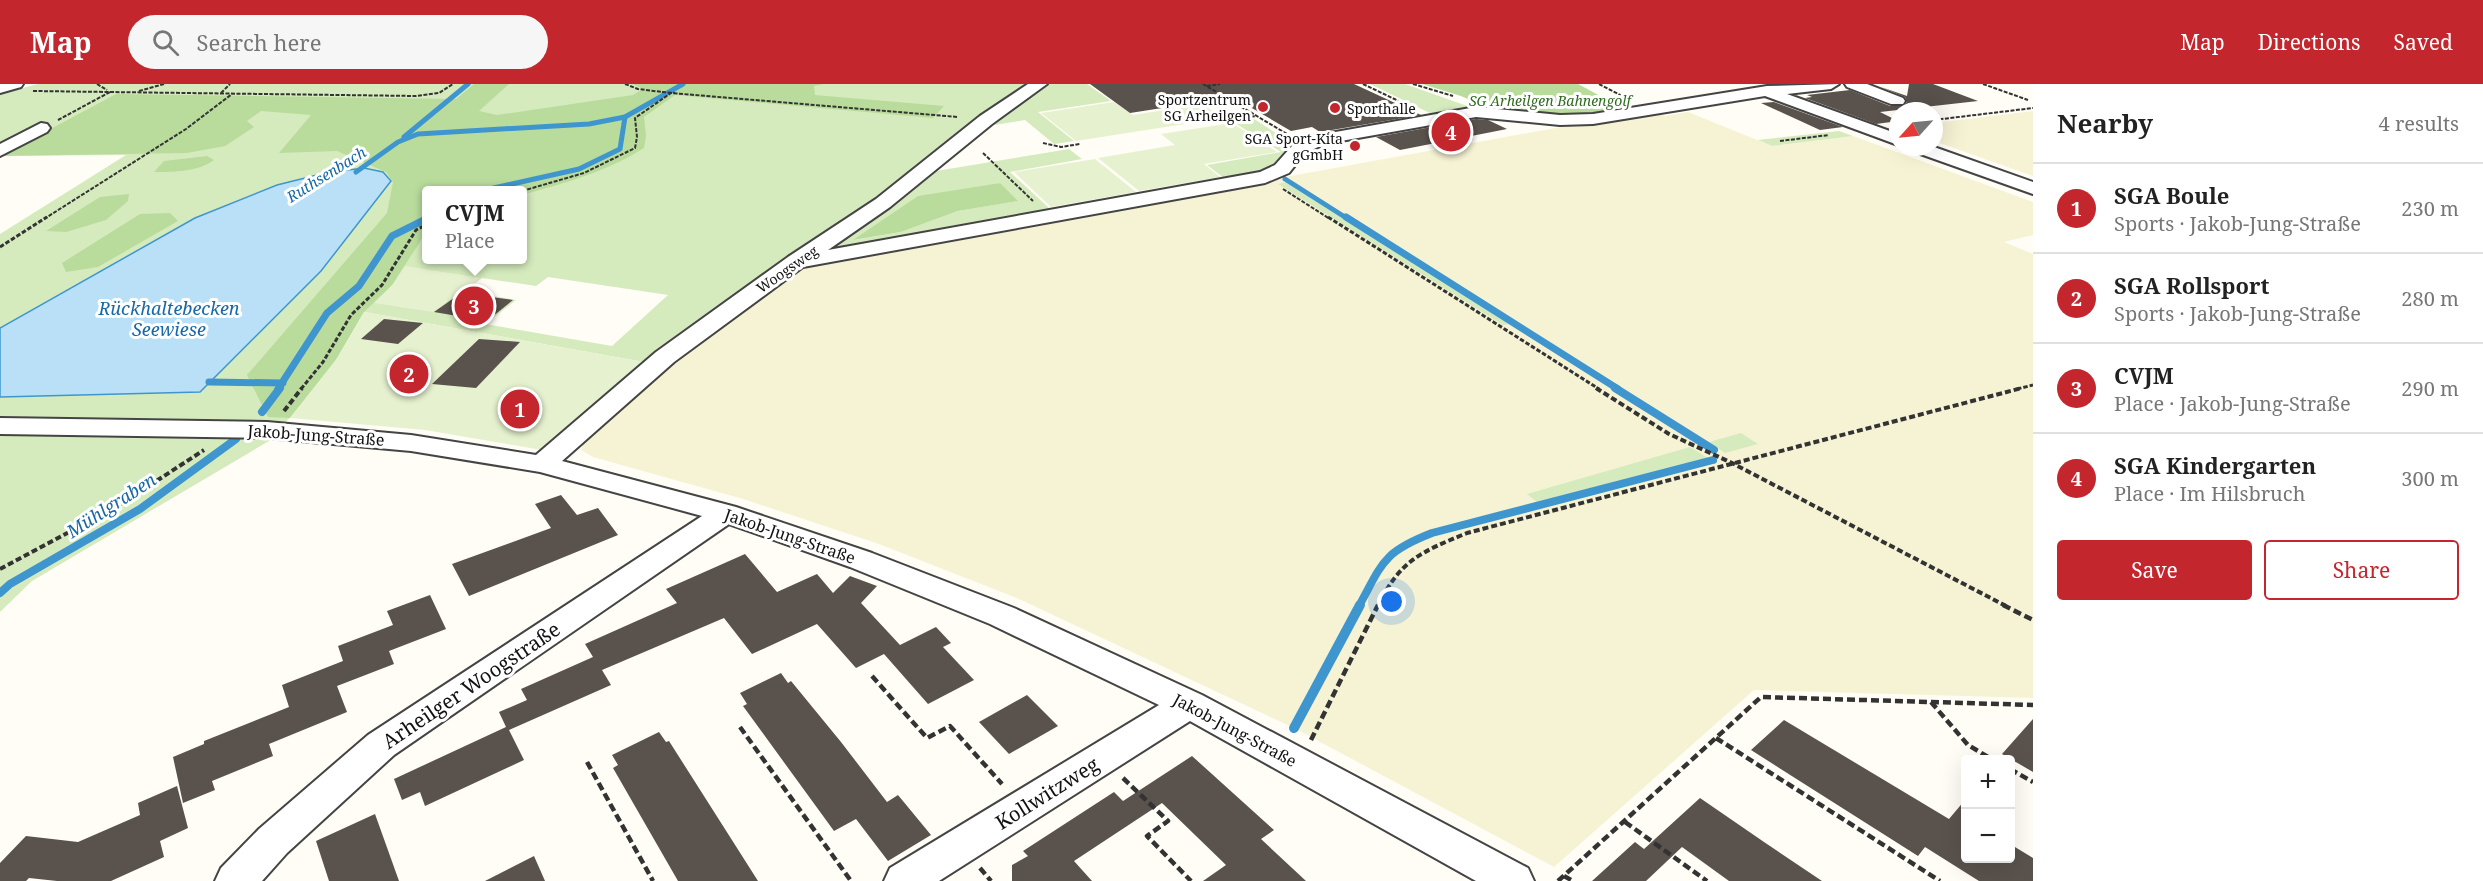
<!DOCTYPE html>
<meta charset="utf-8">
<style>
:root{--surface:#fff;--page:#f6f6f6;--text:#222;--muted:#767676;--line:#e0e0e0;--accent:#c4262e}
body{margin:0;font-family:"Noto Serif",serif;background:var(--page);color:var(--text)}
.controls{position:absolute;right:18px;bottom:18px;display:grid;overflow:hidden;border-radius:6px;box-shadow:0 6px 24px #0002}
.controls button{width:54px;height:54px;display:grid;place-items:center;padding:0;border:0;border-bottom:2px solid var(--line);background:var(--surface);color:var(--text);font:30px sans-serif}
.compass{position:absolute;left:1889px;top:18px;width:54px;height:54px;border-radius:50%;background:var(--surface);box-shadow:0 6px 24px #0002;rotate:243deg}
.you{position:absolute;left:1392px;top:518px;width:21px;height:21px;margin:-15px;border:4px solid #fff;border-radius:50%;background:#1a73e8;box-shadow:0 0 0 9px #1a73e833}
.badge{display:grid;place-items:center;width:39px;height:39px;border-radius:50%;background:var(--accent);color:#fff;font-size:20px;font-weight:700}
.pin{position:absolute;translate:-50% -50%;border:3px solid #fff;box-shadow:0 2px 6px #0006}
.popup{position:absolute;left:422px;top:102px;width:105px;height:78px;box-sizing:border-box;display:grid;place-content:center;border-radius:6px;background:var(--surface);filter:drop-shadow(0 2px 4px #0005);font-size:20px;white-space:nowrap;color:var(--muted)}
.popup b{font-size:22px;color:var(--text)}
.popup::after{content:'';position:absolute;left:50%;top:100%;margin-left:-12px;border:12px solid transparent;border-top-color:var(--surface)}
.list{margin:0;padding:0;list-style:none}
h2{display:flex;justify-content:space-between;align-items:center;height:78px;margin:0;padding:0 24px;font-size:26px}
h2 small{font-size:20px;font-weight:400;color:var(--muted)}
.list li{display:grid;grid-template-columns:39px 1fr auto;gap:18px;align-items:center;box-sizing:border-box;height:90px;padding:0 24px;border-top:2px solid var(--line)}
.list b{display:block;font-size:22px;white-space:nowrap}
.list p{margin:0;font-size:20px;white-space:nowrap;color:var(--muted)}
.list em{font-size:20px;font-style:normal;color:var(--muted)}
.actions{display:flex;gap:12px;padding:18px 24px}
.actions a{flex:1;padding:14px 0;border:2px solid var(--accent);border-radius:6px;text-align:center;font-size:21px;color:var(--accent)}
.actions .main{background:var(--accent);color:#fff}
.icon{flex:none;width:33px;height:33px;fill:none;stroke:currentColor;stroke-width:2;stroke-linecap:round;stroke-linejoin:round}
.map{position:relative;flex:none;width:2033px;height:797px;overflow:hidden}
header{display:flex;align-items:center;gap:36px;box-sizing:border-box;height:84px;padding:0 30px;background:var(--accent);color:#fff}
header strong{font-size:28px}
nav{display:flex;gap:33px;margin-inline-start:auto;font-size:21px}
.search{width:420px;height:54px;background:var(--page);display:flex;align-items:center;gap:15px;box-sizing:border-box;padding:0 21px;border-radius:33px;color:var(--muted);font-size:22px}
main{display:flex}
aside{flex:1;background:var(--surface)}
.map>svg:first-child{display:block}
</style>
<header>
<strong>Map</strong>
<div class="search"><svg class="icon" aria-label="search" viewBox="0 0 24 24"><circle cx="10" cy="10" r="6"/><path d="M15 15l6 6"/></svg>Search here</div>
<nav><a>Map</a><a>Directions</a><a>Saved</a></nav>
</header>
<main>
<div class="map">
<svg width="2033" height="797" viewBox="0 0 2033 797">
<rect width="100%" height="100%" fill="#fffdf5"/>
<g fill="#f6f3d4">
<path d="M2033 27V92L1934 57V39Z"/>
<path d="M1688 28 1772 62 1853 52 2033 118V151L2004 158 2033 170V614L1754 606 1554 783 1294 644 1019 515 879 460 743 415 593 373 581 366 586 352 686 266 805 180 1583 39 1656 29 1665 32Z"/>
</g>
<g fill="#d5ebbd" fill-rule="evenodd">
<path d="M38 0H1030L877 117 644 278 364 228C337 275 306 317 269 357L32 497 0 528V150L126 71 0 72V10ZM426 106H522V176H426ZM405 183 479 194 375 219 393 201ZM548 193 668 211 612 262 485 240 516 216 464 207 482 194 536 202Z"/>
<path d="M1047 0H1087L1111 17 1038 28 1074 57 1054 60 1025 36 988 42Z"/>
<path d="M1370 0H1405L1470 23 1469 26 1436 32Z"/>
<path d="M1254 35 1287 56 1291 62 1290 67 1271 87 824 169 896 120 936 87 1069 65 1082 75 1010 88 1049 124 1224 94 1207 81 1281 68 1235 39ZM999 99 1017 117 958 127 901 148 854 156Z"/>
<path d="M1839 47 1853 52 1772 62 1758 56Z"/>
<path d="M1286 98 1509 240 1503 241 1278 100Z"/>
<path d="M1741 349 1758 360 1725 369 1709 358Z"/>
<path d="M1690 363 1708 374 1537 418 1527 410Z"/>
</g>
<g fill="#b9dc9c">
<path d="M474 0H509L479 27 497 31 633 11 643 5 633 0H824L814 2 815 11 944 22 933 34 675 11 644 33 646 52 644 64C606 88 565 99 522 111V106H426V147L418 161 392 201 364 228 336 276 290 334 268 333 247 291 387 129 393 98 386 88 337 67 279 69 311 31 261 27 247 37 254 43 225 62 187 69 0 72 116 10 456 15Z"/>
<path d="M1422 0H1578L1628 27 1569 34 1493 26 1461 12Z"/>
<path d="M207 72 214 76C198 88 173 88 154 88L164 77Z"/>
<path d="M1000 99 1018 117 958 127 901 148 853 156 918 112Z"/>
<path d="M129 110 128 117 106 136 66 148 46 147 100 113Z"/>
<path d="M170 129 178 137 98 183 66 188 62 179 140 130Z"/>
</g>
<g fill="#e6f2cf">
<path d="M1114 18 1133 31 1202 20 1223 34 1076 57 1041 29Z"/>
<path d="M1232 39 1277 68 1204 80 1220 93 1139 107 1098 74 1175 61 1161 50Z"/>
<path d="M1095 75 1136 108 1051 123 1014 88Z"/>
<path d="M405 182 480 194 433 228 374 219 393 201Z"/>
<path d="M364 228 644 278 542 366 425 346 290 334 336 276Z"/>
</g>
<path fill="#b9e0f7" stroke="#3f96cf" stroke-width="1.5" d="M364 84 383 88 391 97 321 187 200 308 0 313V244L195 134 277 101 325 89Z"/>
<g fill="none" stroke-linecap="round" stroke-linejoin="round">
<g stroke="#3f96cf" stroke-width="5">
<path d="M404 53 468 0"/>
<path d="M356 88 398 58 418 50 589 40 625 33 683 0"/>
<path d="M1285 95 1348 135"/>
<path d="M485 106 579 85 620 65 625 33"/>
</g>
<g stroke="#3f96cf" stroke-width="7">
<path d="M1346 133 1618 305"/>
<path d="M209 298 283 299"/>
<path d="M278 305 327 229 359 202 392 152 426 135"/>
</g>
<g stroke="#3f96cf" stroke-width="8">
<path d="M1615 304 1714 366"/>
<path d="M262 328 280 304"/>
<path d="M0 509 10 500 140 425 236 355"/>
<path d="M1359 522C1383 478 1383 468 1432 449L1713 376"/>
</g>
<path stroke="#3f96cf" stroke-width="10" d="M1294 644 1360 521"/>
</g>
<g fill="#5a524d">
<path d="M1090 0H1354L1421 31 1320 48 1312 43 1291 47 1233 13 1130 29Z"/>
<path d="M1909 0H1933L1978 17 1880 28 1898 37 1876 40 1805 14 1812 13 1807 11 1850 6 1890 22H1903L1907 18 1905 13 1881 3 1907 12Z"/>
<path d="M1774 18 1843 43 1820 46 1761 19Z"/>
<path d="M1476 35 1488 36 1507 45 1400 66 1376 53Z"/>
<path d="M461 209 513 216 487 237 434 228Z"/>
<path d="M384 235 423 239 398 260 361 255Z"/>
<path d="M479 255 520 258 476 304 432 300Z"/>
<path d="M561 411 577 431 598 424 618 451 469 512 452 480 551 444 535 420Z"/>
<path d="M745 470 777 508 817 490 833 509 850 492 877 502 861 519 900 561 936 543 951 559 943 563 974 596 928 620 884 570 856 584 817 540 752 570 724 534 602 586 611 601 509 646 524 676 425 722 420 708 402 716 394 695 506 643 499 628 527 616 521 605 593 573 585 560 677 519 666 505Z"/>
<path d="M430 511 446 545 389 567 394 580 337 602 347 628 269 660 273 672 212 697 215 706 183 719 173 673 204 660V657L289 623 282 601 343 577 338 562 393 541 387 527Z"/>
<path d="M781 589 788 599 791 597 841 658 887 718 898 711 931 751 888 777 856 735 834 747 743 622 747 620 740 609Z"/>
<path d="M1027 611 1058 642 1009 670 979 638Z"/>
<path d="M2033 635V688L2002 670Z"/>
<path d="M1784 636 1949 735 1965 716V774H2010V760L2033 774V797H1979L1925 763 1918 772 1751 666Z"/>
<path d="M659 648 666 658 669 657 758 797H678L613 684 618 681 612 671Z"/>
<path d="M1192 672 1274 746 1261 755 1306 797H1203L1226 781 1162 719 1074 777 1092 797H1012V781L1028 772 1023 767 1114 708 1123 717Z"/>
<path d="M177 702 188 744 160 757 164 773 111 797H57L29 794 26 797H0V779L26 752 78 758 140 731 138 719Z"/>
<path d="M1700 714 1764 758 1822 797H1729L1682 763 1646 797H1592L1635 758 1644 765Z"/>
<path d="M375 730 399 797H329L316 757Z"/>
<path d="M534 772 545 797H485Z"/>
</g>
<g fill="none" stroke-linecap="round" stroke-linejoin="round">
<g stroke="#444" stroke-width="4">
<g id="minor">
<path d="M0 0H23L21 3 0 9Z"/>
<path d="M1028 0H1047L992 40 890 123 828 166 1260 88 1275 81 1292 62 1313 52 1476 23 1560 31 1593 30 1767 2 1839 0 1831 5 1787 10 1898 50V61L1765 12 1593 40 1560 41 1476 33 1324 60 1304 70 1289 89 1265 99 803 183 674 278 562 377 736 423 872 469 1014 524 1202 611 1528 784 1534 797H1476L1190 637 939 797H884L890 784 1159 621 990 540 850 483 729 440 394 671 287 769 262 797H215L221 784 259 745 368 651 702 432 540 388 411 367 267 354 0 350V334L267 338 411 351 536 371 656 268 788 173 876 115 980 32Z"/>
<path d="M1845 0H1867L1903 14 1905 17 1903 20H1891L1847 3Z"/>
<path d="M41 39 47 40 50 44 47 48 0 72V60Z"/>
<path d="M1909 63H1934L2033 98V110L1912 67Z"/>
</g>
</g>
<g stroke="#333" stroke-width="2" stroke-dasharray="4 1.5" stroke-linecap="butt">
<path d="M97 0 107 6"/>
<path d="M625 0 638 5 662 8"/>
<path d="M1203 0 1287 50"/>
<path d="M1363 0 1409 22"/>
<path d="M1413 0 1453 12"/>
<path d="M1599 0 1622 12"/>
<path d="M1983 0 2028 16"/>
<path d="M1207 2 1220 0"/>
<path d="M33 7 416 12 439 9 453 0"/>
<path d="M139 7 164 0"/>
<path d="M221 9 230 0"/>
<path d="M58 36 110 8"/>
<path d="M1229 36 1256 32"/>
<path d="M1934 36 2033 24"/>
<path d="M1780 57 1829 51"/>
<path d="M1043 59 1061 63 1080 60"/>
<path d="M983 69 1033 117"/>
<path d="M1283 105 1330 135"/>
<path d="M522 107 584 89 635 64 637 53 635 34 671 9 958 33"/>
<path d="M44 135 186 45 232 10"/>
</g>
<g stroke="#333" stroke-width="3" stroke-dasharray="4.5 2" stroke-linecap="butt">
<path d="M1328 133 1599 305"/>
<path d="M0 163 47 133"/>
<path d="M301 305 323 278 351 231 382 201 416 146 426 141"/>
<path d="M2017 305 2033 301"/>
</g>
<g stroke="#333" stroke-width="4" stroke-dasharray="6 3" stroke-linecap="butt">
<path d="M1596 304 1669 350 1730 378 2006 522"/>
<path d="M284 327 302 304"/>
<path d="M0 485 118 422 204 366"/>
<path d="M1378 522C1400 476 1421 468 1467 449L2022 304"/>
</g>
<g stroke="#333" stroke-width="4.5" stroke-dasharray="8 4" stroke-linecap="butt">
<path d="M2003 521 2033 536"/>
<path d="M872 592 927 654 950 642 1002 700"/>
<path d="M1931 618 1968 661 1993 676"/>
<path d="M740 643 851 797"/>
<path d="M1716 654 1940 797"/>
<path d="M1311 656 1378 521"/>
<path d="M587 678 653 797"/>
<path d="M2010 685 2033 698"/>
<path d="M1123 694 1168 737 1147 752 1191 797"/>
<path d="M1625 738 1707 797"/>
<path d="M980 784 991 797"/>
<path d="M1564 792 1573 797"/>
<path d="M1558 797 1761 613 2033 621"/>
</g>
<use href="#minor" fill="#fff" fill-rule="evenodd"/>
<path stroke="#333" stroke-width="2" stroke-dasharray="4 1.5" stroke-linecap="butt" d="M662 8 675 9"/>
</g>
<g fill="#c4262e" stroke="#fff" stroke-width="2">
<circle cx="1263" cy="23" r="6"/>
<circle cx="1335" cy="24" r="6"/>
<circle cx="1355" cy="62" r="6"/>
</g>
<g text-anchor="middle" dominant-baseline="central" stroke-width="6" stroke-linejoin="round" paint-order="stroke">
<g font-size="14" fill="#111" stroke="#fff" text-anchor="end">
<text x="1251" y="15">Sportzentrum<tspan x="1251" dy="16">SG Arheilgen</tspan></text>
<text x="1347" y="24" text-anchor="start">Sporthalle</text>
<text x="1343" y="54">SGA Sport-Kita<tspan x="1343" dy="16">gGmbH</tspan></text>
</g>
<g font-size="14" font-style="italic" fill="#2f6b1f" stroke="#fff">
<text x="1550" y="16">SG Arheilgen Bahnengolf</text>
</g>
<g font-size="14" fill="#111" stroke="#fff">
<text transform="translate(787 185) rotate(-35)">Woogsweg</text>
</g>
<g font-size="15" font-style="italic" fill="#1768a6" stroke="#fff">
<text transform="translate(326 90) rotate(-32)">Ruthsenbach</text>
</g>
<g font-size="16" fill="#111" stroke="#fff">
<text transform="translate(316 351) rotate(4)">Jakob-Jung-Straße</text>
<text transform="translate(790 452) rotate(19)">Jakob-Jung-Straße</text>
<text transform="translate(1235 646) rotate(28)">Jakob-Jung-Straße</text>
</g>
<g font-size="18" font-style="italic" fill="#1768a6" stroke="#fff">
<text x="169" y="224">Rückhaltebecken<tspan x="169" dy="21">Seewiese</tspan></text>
<text transform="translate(111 421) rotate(-33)">Mühlgraben</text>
</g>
<g font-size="20" fill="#111" stroke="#fff">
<text transform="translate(471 601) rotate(-34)">Arheilger Woogstraße</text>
<text transform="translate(1047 709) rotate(-32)">Kollwitzweg</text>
</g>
</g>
</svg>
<div class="controls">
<button>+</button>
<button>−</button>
</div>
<svg class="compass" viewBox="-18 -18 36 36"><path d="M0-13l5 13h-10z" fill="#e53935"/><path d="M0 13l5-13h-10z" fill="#767676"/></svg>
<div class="you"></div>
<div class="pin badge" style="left:520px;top:325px">1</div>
<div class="pin badge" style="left:409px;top:290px">2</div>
<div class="pin badge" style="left:474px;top:222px">3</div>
<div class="popup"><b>CVJM</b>Place</div>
<div class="pin badge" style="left:1451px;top:48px">4</div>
</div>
<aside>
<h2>Nearby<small>4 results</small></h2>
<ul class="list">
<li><span class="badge">1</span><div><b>SGA Boule</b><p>Sports · Jakob-Jung-Straße</p></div><em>230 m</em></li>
<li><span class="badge">2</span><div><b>SGA Rollsport</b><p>Sports · Jakob-Jung-Straße</p></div><em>280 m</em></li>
<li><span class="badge">3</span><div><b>CVJM</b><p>Place · Jakob-Jung-Straße</p></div><em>290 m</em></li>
<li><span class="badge">4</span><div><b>SGA Kindergarten</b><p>Place · Im Hilsbruch</p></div><em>300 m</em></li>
</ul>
<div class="actions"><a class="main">Save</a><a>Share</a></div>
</aside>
</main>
